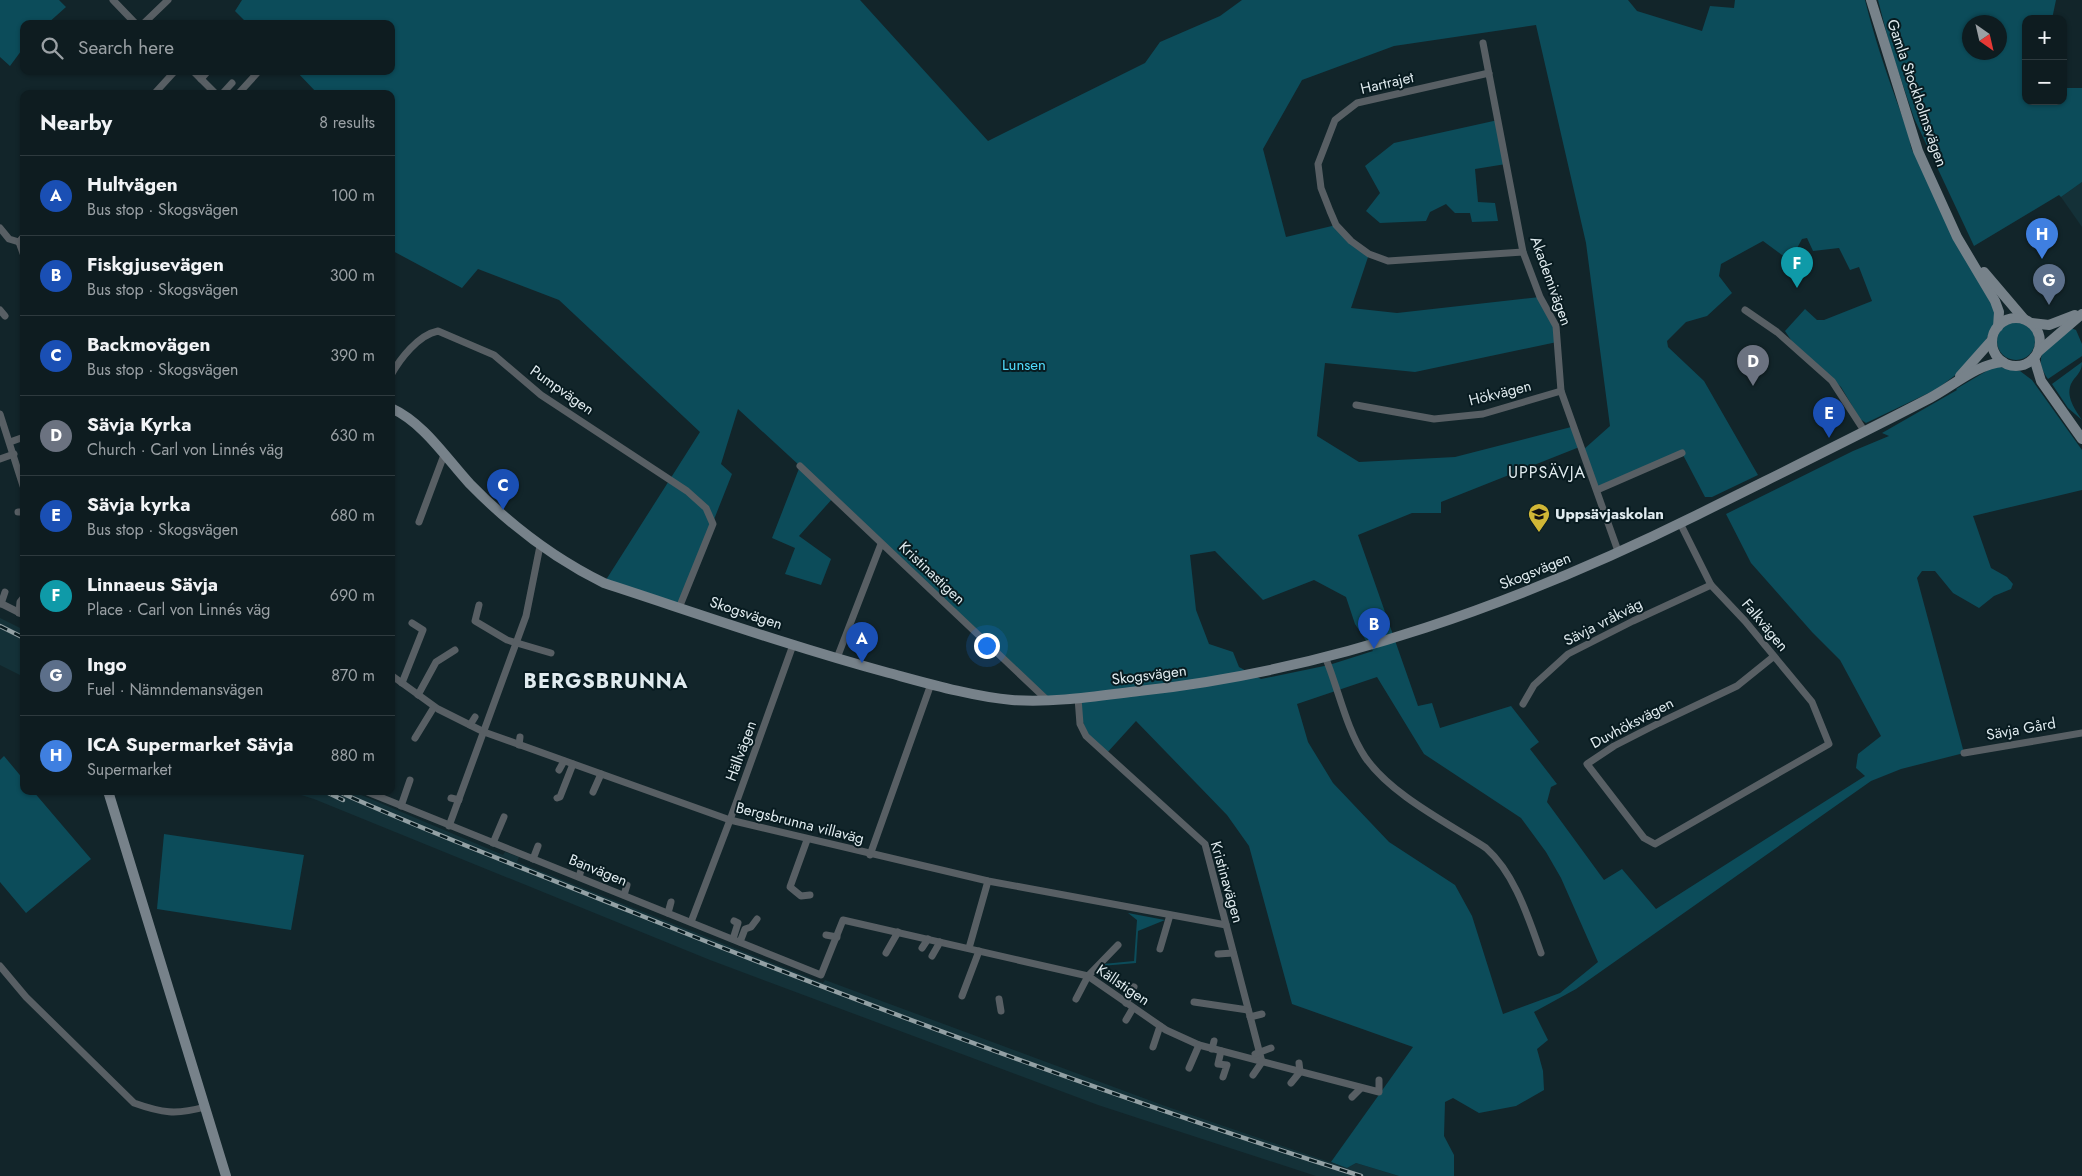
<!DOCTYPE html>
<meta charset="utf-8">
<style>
:root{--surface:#0e1c20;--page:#1c292d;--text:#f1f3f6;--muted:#9ba1a5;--line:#2e3a3e;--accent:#0f766e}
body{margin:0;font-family:Jost,sans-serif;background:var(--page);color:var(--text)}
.controls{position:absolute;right:15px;top:15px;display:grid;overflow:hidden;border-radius:10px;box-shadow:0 1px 4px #0004}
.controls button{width:45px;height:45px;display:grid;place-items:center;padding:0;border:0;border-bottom:1px solid var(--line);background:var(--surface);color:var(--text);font:25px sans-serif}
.compass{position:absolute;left:1962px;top:15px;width:45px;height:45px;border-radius:50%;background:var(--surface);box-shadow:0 1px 4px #0004;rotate:146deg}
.you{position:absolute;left:986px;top:645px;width:18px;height:18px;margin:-12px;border:4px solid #fff;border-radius:50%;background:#1a73e8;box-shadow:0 0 0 8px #1a73e833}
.badge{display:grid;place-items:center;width:32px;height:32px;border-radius:50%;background:var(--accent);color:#fff;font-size:16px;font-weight:700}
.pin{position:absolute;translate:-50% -41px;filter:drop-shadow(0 1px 2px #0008)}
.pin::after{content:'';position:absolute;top:26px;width:18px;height:15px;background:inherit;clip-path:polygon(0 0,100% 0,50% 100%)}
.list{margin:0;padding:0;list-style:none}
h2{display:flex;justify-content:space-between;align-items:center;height:65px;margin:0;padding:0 20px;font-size:21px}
h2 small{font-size:16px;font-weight:400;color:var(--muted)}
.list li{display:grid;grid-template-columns:32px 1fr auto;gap:15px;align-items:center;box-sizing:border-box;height:80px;padding:0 20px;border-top:1px solid var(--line)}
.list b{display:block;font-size:19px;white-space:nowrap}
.list p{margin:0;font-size:16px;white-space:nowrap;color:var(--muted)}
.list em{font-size:16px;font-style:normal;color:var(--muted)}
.icon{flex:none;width:28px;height:28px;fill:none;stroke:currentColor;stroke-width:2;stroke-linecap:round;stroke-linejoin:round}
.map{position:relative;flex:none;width:2082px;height:1176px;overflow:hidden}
.search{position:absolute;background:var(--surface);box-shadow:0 1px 4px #0004;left:20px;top:20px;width:375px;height:55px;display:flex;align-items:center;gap:12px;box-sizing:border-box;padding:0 18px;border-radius:10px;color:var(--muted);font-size:19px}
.panel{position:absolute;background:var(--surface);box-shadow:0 1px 4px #0004;left:20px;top:90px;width:375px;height:705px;border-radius:10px}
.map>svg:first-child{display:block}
</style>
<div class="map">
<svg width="2082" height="1176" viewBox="0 0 2082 1176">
<rect width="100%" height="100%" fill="#12252a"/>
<g fill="#143138">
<path d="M2082 182V227L2061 197Z"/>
<path d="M0 618 24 630V677L0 665Z"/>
<path d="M288 791H352L503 855 505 852 519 857 517 862 823 983 825 980 1165 1106 1347 1168 1356 1163 1399 1176H1316L1098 1105 710 960 314 799Z"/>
</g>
<g fill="#0c4c5a" fill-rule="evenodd">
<path d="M0 0H59L66 7 47 24H24V47L10 66 0 57Z"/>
<path d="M242 0H860L988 141 1145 63 1160 42 1220 16 1242 0H1628L1637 11 1702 31 1710 6 1734 8 1735 0H1865C1876 45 1892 89 1908 132 1911 142 1909 149 1917 157L1992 301 1996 321 1980 351 1966 367 1937 389 1866 423 1860 419 1841 387 1795 346 1785 331 1805 309 1817 320H1824L1872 301 1859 267 1850 270 1839 248 1813 251 1807 238 1802 239 1790 261 1763 241 1721 264 1719 276 1732 293 1707 316 1686 322 1667 341 1668 347 1704 381 1758 475 1712 497H1705L1682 453 1597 490 1583 450 1610 426 1586 243 1536 25 1394 46 1302 80 1263 149 1286 237 1336 225 1369 254 1351 308 1397 313 1540 297 1556 326 1557 342 1415 372 1325 363 1317 436 1359 462 1455 457 1575 426 1582 446 1441 502V513H1412L1358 535 1418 706 1432 703 1440 728 1511 706 1539 742 1530 749 1557 784 1551 787 1547 802 1604 880 1622 869 1656 909 1865 776 1856 768 1858 754 1881 736 1840 660 1812 632 1751 563 1726 514 1853 451 1889 436 1882 433 1957 390 1956 389 1995 366 2020 371 2032 380 2082 450V490L1973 516 1991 568 2007 577 2013 584 2011 589 1994 596 1979 608 1953 593 1935 571H1922L1917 578 1964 753 1901 769 1871 781 1576 989 1534 1012 1548 1040 1537 1049 1543 1071 1544 1090 1516 1106 1479 1113 1453 1098 1445 1102 1444 1136 1454 1155V1176H1399L1356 1163 1347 1168 1331 1162 1413 1047 1292 1004 1249 846 1227 815 1136 721 1106 754 1086 736 1078 698 1046 699 833 498 799 536 831 559 821 585 785 574 795 548 772 538 800 466 738 409 721 464 732 474 679 608 604 583 700 432 559 300 478 269 462 288 391 250V94H318L296 71H391V24H248L235 11ZM1215 551 1263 600 1314 580 1346 597 1355 624 1373 651 1329 665 1261 679 1239 667 1233 652 1209 644 1196 610 1190 555ZM1377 677 1424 754 1521 818 1546 852 1561 878 1598 962 1560 993 1503 1014 1472 916 1455 885 1389 842 1333 783 1308 742 1297 704Z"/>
<path d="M1878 0H2056L2052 19H2026V101H2063V88H2082V182L2061 197 2059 195 1974 246 1914 118 1891 50ZM1970 22H2000V52H1970Z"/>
<path d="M1498 120 1506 164 1475 169 1478 202 1495 203 1498 221 1472 222 1470 213H1455L1446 204 1430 212 1426 221 1380 223 1366 211 1380 193 1365 166 1394 143Z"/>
<circle cx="2016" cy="341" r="19"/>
<path d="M2071 328 2076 330 2082 344V356L2048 379C2029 353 2052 343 2071 328Z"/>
<path d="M2082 362C2082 370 2079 373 2074 379 2063 393 2074 408 2082 420L2068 408 2052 384Z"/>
<path d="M4 756 24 780V791H33L91 859 26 913 0 882V760Z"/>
<path d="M164 834 304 855 291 930 157 909Z"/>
<path d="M1128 913 1165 920 1138 931 1136 963 1101 966 1103 964 1134 961 1137 920Z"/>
</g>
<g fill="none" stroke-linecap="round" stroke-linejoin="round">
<g stroke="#585f64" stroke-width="7">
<path d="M113 0 136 24"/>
<path d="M143 24 168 0"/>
<path d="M1483 43 1523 252 1540 297 1556 326 1561 391 1618 551"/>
<path d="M193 71 216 94"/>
<path d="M1489 73 1357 103 1335 120 1318 164 1321 188 1330 211 1336 225 1351 241 1369 254 1388 261 1523 252"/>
<path d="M201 79 208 71"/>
<path d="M154 94 175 71"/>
<path d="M222 94 232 83"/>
<path d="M238 94 258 72"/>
<path d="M0 228 9 239 19 242"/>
<path d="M19 242 24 256"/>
<path d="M19 242 24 236"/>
<path d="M0 310 5 316"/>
<path d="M1745 310 1777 332 1832 381 1865 432"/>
<path d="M391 375C400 359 418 335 438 331L494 355 541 395 687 491 706 508 713 524 679 608"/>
<path d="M1356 405 1434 419 1483 414 1561 391"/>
<path d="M0 414 24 489"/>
<path d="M10 442 24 437"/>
<path d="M0 459 14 454"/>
<path d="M800 466 1046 699"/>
<path d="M1597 490 1682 453"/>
<path d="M18 512H24"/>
<path d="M419 522 444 455"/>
<path d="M1680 523 1711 585 1745 621 1812 702 1829 744 1655 844 1644 838 1587 764 1614 746 1659 723 1737 686 1773 657"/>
<path d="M0 603 24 615"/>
<path d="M1 604 5 592"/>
<path d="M479 605 475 621 507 640 551 653"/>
<path d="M19 613 20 602 24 597"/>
<path d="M837 658 881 544"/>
<path d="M1326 659C1339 691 1346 728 1365 757 1391 795 1448 823 1486 848 1515 874 1528 917 1541 953"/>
<path d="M391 675 438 709 484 732 730 820 988 881 1226 925"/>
<path d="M402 683 423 630 412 623"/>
<path d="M418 695 436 662 455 650"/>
<path d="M1078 698 1080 724 1086 736 1205 844 1262 1062 1253 1075"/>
<path d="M1523 704 1534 685 1568 654 1633 621 1711 585"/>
<path d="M470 725 475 717"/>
<path d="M415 738 434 707"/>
<path d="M519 745 520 737"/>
<path d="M1964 753 2082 733"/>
<path d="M559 770 564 761"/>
<path d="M365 791 821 975 843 920 1088 976 1166 1030 1199 1045 1379 1092V1080"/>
<path d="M593 792 601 774"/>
<path d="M451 798 459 800"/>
<path d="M557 798 560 797 573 764"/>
<path d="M401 806 410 780"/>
<path d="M449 826 526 616 540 546"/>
<path d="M807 840 790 887 801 896 810 895"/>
<path d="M493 843 504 817"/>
<path d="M870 855 931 684"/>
<path d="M533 859 538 846"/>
<path d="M579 877 583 863"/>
<path d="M624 895 627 885"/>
<path d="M668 913 671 902"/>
<path d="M691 922 730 820 793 645"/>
<path d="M826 935 837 937"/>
<path d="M733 939 738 923 734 921"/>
<path d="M740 942 745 929 751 927 757 919"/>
<path d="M922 948 928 939"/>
<path d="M969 948 988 881"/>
<path d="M1160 949 1170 915"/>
<path d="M886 953 898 932"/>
<path d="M1218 954 1233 953"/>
<path d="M932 956 940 942"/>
<path d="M0 966 26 997 134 1103C162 1113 176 1115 205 1107"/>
<path d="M962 996 979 951"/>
<path d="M999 999 1001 1011"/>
<path d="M1076 999 1088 976 1118 945"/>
<path d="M1194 1002 1248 1010"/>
<path d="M1126 1003 1134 987"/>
<path d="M1250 1017 1262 1014"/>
<path d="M1126 1020 1133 1008"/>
<path d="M1153 1047 1160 1026"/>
<path d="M1212 1049 1214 1041"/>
<path d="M1221 1051 1218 1064 1227 1065 1223 1077"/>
<path d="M1255 1054 1271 1048"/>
<path d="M1189 1068 1199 1045"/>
<path d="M1291 1083 1300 1072 1299 1063"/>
<path d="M1352 1097 1361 1088"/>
</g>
<g stroke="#77828a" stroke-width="10">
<path d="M1871 0 1918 151 1957 237 1995 301 1999 312 1998 327"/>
<path d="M1984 272 2024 319"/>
<circle cx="2016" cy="342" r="24"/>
<path d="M2031 323 2049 325 2075 315"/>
<path d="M2039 351 2082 314"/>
<path d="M2034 358 2041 381 2082 439"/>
<path d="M1960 376 1992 340"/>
<path d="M391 408C424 423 446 458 470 484 510 525 553 558 604 583 699 614 793 647 889 673 926 683 974 697 1012 700 1054 703 1097 696 1139 691 1335 670 1521 602 1697 515 1775 476 1853 438 1930 398 1953 386 1977 364 2003 362"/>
<path d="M108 791 226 1176"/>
</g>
<g stroke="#92a0a4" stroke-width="4.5">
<g id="rail">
<path d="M0 626 24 638"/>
<path d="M324 791 343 800"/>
<path d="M337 791C434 835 534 872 632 912 872 1008 1114 1098 1361 1176"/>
</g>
</g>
<use href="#rail" stroke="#081b20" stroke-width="2.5" stroke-dasharray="8" stroke-linecap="butt"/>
</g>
<defs>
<g id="school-pin" transform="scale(1.125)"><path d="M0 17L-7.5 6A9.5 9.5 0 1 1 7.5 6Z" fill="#d1b736" stroke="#081b20"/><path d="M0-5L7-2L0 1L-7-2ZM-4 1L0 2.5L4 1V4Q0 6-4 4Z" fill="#111"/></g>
</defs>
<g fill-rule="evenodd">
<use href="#school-pin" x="1539" y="514"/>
</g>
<g text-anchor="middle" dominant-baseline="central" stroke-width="4" stroke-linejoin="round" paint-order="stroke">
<g font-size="15" fill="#e0ebef" stroke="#081b20">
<text transform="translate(1387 83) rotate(-13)">Hartrajet</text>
<text transform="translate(1917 93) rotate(71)">Gamla Stockholmsvägen</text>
<text transform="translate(1551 281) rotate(70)">Akademivägen</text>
<text transform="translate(562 390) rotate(35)">Pumpvägen</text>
<text transform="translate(1500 393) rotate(-14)">Hökvägen</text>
<text transform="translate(1535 571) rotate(-22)">Skogsvägen</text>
<text transform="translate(932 573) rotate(43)">Kristinastigen</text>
<text transform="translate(746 613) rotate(18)">Skogsvägen</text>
<text transform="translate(1603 622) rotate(-27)">Sävja vråkväg</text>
<text transform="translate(1765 625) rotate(50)">Falkvägen</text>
<text transform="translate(1149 675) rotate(-7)">Skogsvägen</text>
<text transform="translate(1632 723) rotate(-28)">Duvhöksvägen</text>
<text transform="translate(2021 729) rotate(-10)">Sävja Gård</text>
<text transform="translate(741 751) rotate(-70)">Hällvägen</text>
<text transform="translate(800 823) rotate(14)">Bergsbrunna villaväg</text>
<text transform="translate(598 870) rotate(22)">Banvägen</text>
<text transform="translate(1227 882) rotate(74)">Kristinavägen</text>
<text transform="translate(1123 985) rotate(34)">Källstigen</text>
</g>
<g font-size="15" fill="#52defe" stroke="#081b20">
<text x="1024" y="365">Lunsen</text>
</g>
<g font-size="15" font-weight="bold" fill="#e0ebef" stroke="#081b20" text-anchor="start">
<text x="1555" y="514">Uppsävjaskolan</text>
</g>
<g font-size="16" letter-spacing="1" fill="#e0ebef" stroke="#081b20">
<text x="1547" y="472">UPPSÄVJA</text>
</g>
<g font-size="20" font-weight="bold" letter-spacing="1" fill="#e0ebef" stroke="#081b20">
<text x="606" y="681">BERGSBRUNNA</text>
</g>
</g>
</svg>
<div class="controls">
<button>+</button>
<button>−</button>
</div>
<svg class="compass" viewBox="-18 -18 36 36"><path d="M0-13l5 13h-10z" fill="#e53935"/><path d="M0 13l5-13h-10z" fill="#9ba1a5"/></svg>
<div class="you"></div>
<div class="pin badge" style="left:862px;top:663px;background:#1a4fb4">A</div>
<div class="pin badge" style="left:1374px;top:649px;background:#1a4fb4">B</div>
<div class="pin badge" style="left:503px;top:510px;background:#1a4fb4">C</div>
<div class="pin badge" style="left:1753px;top:386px;background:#6b7280">D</div>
<div class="pin badge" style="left:1829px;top:438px;background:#1a4fb4">E</div>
<div class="pin badge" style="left:1797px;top:288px;background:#0f9aa8">F</div>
<div class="pin badge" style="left:2049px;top:305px;background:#5c6f8a">G</div>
<div class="pin badge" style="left:2042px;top:259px;background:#3f7fe0">H</div>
<div class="search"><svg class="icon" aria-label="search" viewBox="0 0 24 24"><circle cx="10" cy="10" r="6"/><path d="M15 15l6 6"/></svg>Search here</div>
<section class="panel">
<h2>Nearby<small>8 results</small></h2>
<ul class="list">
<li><span class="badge" style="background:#1a4fb4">A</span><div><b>Hultvägen</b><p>Bus stop · Skogsvägen</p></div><em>100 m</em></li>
<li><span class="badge" style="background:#1a4fb4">B</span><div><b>Fiskgjusevägen</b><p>Bus stop · Skogsvägen</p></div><em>300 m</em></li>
<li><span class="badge" style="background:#1a4fb4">C</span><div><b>Backmovägen</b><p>Bus stop · Skogsvägen</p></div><em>390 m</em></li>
<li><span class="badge" style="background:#6b7280">D</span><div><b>Sävja Kyrka</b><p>Church · Carl von Linnés väg</p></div><em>630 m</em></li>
<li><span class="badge" style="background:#1a4fb4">E</span><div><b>Sävja kyrka</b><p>Bus stop · Skogsvägen</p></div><em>680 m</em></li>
<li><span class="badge" style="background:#0f9aa8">F</span><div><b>Linnaeus Sävja</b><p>Place · Carl von Linnés väg</p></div><em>690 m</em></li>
<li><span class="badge" style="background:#5c6f8a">G</span><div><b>Ingo</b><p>Fuel · Nämndemansvägen</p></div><em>870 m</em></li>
<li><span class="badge" style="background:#3f7fe0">H</span><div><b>ICA Supermarket Sävja</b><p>Supermarket</p></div><em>880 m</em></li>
</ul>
</section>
</div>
